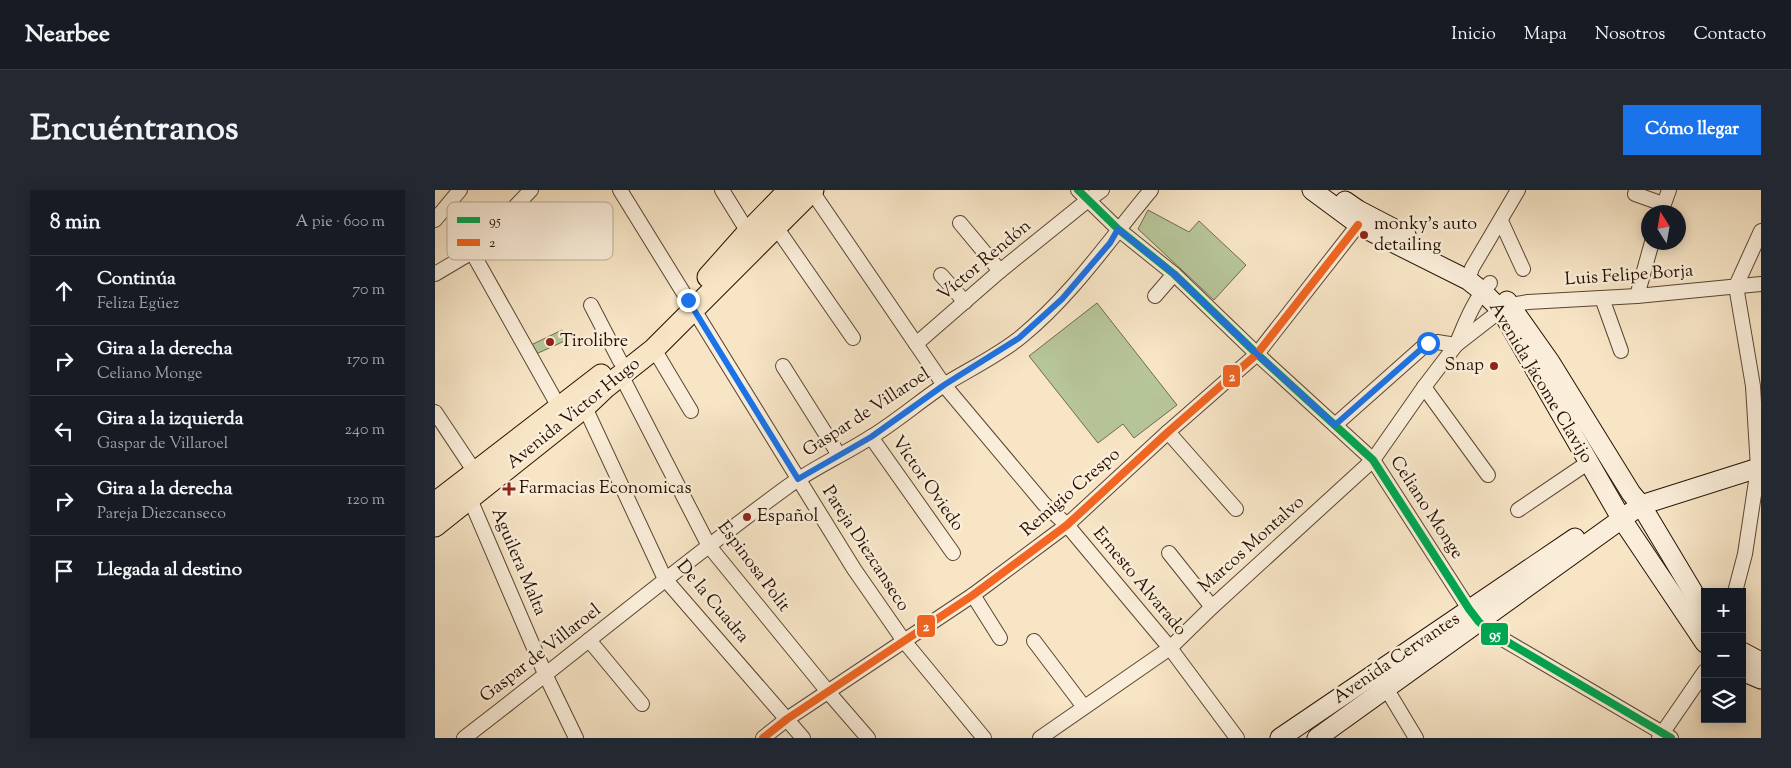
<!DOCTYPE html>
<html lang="es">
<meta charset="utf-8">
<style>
:root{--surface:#171b24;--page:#242831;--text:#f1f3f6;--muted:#9ea1a6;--line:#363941;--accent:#1a73e8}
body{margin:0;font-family:"Sorts Mill Goudy",serif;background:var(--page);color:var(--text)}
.controls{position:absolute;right:15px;bottom:15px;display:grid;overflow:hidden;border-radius:0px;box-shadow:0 2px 12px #0003}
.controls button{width:45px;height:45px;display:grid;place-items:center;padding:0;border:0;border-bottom:1px solid var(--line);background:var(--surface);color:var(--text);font:25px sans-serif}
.compass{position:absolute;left:1206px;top:15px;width:45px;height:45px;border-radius:50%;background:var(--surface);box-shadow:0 2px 12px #0003;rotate:349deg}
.stop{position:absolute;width:15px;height:15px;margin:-11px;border:4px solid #1a73e8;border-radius:50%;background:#fff}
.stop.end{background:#1a73e8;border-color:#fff;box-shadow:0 1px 5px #0008}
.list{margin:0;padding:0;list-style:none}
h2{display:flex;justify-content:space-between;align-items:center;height:65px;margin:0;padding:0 20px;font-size:21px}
h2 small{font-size:16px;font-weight:400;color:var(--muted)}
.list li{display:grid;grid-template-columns:32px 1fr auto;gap:15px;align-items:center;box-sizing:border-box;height:70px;padding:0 20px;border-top:1px solid var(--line)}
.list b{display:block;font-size:19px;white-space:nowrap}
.list p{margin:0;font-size:16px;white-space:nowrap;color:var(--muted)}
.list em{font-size:16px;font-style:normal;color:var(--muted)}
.icon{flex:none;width:28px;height:28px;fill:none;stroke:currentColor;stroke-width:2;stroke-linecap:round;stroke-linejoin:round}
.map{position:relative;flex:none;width:1326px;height:548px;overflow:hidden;border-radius:0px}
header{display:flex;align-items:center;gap:30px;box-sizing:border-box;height:70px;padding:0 25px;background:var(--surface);border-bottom:1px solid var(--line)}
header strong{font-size:24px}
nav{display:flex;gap:28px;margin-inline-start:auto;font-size:18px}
.intro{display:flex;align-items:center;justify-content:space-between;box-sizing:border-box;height:120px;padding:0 30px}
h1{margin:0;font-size:35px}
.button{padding:12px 22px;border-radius:0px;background:var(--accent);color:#fff;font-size:18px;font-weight:700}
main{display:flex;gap:30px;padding:0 30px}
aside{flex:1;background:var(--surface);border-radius:0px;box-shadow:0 2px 12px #0003}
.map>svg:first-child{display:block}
</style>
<header>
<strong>Nearbee</strong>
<nav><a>Inicio</a><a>Mapa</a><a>Nosotros</a><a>Contacto</a></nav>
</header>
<div class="intro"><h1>Encuéntranos</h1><a class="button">Cómo llegar</a></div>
<main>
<aside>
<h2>8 min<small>A pie · 600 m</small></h2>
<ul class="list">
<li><svg class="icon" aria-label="ahead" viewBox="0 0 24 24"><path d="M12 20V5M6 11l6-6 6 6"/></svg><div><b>Continúa</b><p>Feliza Egüez</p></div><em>70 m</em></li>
<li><svg class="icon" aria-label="right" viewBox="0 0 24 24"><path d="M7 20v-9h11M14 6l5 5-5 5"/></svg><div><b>Gira a la derecha</b><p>Celiano Monge</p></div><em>170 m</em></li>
<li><svg class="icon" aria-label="left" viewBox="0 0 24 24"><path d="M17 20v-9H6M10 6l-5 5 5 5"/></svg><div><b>Gira a la izquierda</b><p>Gaspar de Villaroel</p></div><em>240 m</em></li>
<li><svg class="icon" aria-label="right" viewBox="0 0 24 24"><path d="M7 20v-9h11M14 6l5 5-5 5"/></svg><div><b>Gira a la derecha</b><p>Pareja Diezcanseco</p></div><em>120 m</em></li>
<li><svg class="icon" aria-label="arrive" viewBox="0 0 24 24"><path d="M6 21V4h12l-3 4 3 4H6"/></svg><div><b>Llegada al destino</b></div></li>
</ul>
</aside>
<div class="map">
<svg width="1326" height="548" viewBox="0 0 1326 548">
<rect width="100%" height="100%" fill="#f7e5c6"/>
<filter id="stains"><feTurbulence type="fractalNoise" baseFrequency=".004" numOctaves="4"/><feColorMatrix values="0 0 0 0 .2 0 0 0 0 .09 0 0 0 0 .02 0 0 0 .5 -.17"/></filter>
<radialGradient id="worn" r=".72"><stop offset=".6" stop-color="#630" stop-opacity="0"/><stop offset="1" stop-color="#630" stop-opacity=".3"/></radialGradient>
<g fill="#b7c69a" stroke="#6f6b4e">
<path d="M713 20 754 42 764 31 811 75 779 110 703 39Z"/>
<path d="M662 113 742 215 699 248 688 234 663 253 594 166Z"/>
<path d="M127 140 134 149 101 164 96 155Z"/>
</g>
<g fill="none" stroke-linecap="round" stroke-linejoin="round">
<g stroke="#5b4532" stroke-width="16">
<g id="street">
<path d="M185 0 419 379 469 451 549 548"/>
<path d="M287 0 313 42"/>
<path d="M376 0 509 195 609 314 632 335 735 458 802 548"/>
<path d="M643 0 683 39 739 84 822 164 938 270 1034 419 1044 432 1059 444 1236 548"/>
<path d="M1200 4 1228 14"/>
<path d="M1226 22 1234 0"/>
<path d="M0 30 25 0"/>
<path d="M1066 31 1088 79"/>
<path d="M525 33 565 81"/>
<path d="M341 37 418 148"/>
<path d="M37 62 124 217"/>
<path d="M0 84 37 62 96 0"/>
<path d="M506 85 530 112"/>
<path d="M1033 90 1037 78 1083 0"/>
<path d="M720 106 739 84"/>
<path d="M1202 106 1217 52"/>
<path d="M1167 108 1186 161"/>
<path d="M156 115 185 171"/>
<path d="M481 154 565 81 653 10 667 0"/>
<path d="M1021 155C1030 134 1039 109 1055 93"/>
<path d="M219 159 256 221"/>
<path d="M348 176 404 265"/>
<path d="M186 185 274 356 394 503 433 548"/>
<path d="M989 197 1053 285"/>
<path d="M147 211 230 389 368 548"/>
<path d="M0 222 40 282"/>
<path d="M900 235 989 156 1002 152 1021 155"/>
<path d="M733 242 801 319"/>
<path d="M436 247 518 363"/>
<path d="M32 302 111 486 141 548"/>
<path d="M1083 320 1154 272"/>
<path d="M734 363 777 417"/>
<path d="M1300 402 1310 364 1323 278 1318 196 1301 96 1326 41"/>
<path d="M538 405 565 448"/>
<path d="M154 450 207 514"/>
<path d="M599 451 649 517"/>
<path d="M945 492 951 498 981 548"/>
<path d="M29 548C138 465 242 377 352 297 378 278 408 265 436 247 462 231 486 210 512 193 535 179 567 163 587 146 638 104 674 50 716 0"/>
<path d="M328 548 352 529 538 405 632 335 733 242 822 164 923 35"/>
<path d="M605 548 735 458 777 417 938 270 989 197 1021 155 1066 120 1076 115 1093 112 1202 106 1326 94"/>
<path d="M1224 548 1270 481"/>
</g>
</g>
<g stroke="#271001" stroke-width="21">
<g id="secondary">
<path d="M877 0 927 37 1033 90 1047 101 1066 120 1186 328 1270 453"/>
<path d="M910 11 923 20 971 45"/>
<path d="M1072 111 1115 172 1196 303 1206 315 1270 422"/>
<path d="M1307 462 1326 472"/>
<path d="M1307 481 1326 489"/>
<path d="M845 548 1140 348"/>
<path d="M882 548 1206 315 1323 278 1326 279"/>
</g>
</g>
<g stroke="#271001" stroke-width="23">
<g id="primary">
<path d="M273 87 313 42 354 0"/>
<path d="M0 313 166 185"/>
<path d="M0 336 151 216 171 197 219 159 378 0"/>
</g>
</g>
<use href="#street" stroke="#faeeda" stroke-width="14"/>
<use href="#secondary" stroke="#faeeda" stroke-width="19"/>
<use href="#primary" stroke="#f7e5c6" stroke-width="21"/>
<g stroke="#faeeda" stroke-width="11">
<path id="bus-1" d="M643 0 683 39 739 84 822 164 938 270 1034 419 1044 432 1059 444 1236 548"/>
</g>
<g stroke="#faeeda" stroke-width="11">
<path id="bus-2" d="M328 548 352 529 538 405 632 335 733 242 822 164 923 35"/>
</g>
<use href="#bus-1" stroke="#00a651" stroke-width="8"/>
<use href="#bus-2" stroke="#f26522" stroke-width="8"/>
</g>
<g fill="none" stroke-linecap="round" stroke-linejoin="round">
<path stroke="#1a73e8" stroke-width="6" d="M253 110 363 289 436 247 509 195 584 148 627 109 675 53 683 39 739 84 822 164 900 235 993 153"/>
</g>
<g fill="#8f2418" stroke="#faeeda" stroke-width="2">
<circle cx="929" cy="45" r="5"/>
<circle cx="115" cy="152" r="5"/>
<circle cx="1059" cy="176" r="5"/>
<path d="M71.5 291.5h5v5h5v5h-5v5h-5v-5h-5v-5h5z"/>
<circle cx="312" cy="327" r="5"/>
</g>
<g text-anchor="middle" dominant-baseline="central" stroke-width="5" stroke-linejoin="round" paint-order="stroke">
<g font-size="18" fill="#271001" stroke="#faeeda" text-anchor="start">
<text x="939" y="35">monky’s auto<tspan x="939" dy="21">detailing</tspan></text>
<text x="125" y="152">Tirolibre</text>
<text x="1049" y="176" text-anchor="end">Snap</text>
<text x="84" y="299">Farmacias Economicas</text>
<text x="322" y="327">Español</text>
</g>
<g font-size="18" fill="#271001" stroke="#faeeda">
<text transform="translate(550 71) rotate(-40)">Víctor Rendón</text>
<text transform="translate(1194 86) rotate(-4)">Luis Felipe Borja</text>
<text transform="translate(1105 193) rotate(59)">Avenida Jácome Clavijo</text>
<text transform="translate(432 223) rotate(-33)">Gaspar de Villaroel</text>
<text transform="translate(139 224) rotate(-39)">Avenida Victor Hugo</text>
<text transform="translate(492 294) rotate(55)">Víctor Oviedo</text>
<text transform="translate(636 303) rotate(-41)">Remigio Crespo</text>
<text transform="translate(991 318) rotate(57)">Celiano Monge</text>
<text transform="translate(817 355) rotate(-42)">Marcos Montalvo</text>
<text transform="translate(430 359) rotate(57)">Pareja Diezcanseco</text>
<text transform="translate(83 372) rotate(67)">Aguilera Malta</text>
<text transform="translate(318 377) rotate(53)">Espinosa Polit</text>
<text transform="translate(704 392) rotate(50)">Ernesto Alvarado</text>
<text transform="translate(277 412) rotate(50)">De la Cuadra</text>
<text transform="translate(106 464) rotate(-38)">Gaspar de Villaroel</text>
<text transform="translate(962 469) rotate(-34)">Avenida Cervantes</text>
</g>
</g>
<rect x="12" y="12" width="166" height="58" rx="8" fill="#faeeda" stroke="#bbab99" stroke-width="1"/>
<rect x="22" y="27" width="23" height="6" fill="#00a651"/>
<rect x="22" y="49" width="23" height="7" fill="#f26522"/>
<g font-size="14" fill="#271001">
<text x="54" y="35">95</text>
<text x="54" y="57">2</text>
</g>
<g stroke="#faeeda" stroke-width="2">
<rect x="787" y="174" width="19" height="24" rx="5" fill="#f26522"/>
<rect x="481" y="424" width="20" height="24" rx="5" fill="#f26522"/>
<rect x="1045" y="432" width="29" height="24" rx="5" fill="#00a651"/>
</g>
<g font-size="14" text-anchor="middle" font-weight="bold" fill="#fff">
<text x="797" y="191">2</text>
<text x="491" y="441">2</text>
<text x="1060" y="449">95</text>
</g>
<rect width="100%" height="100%" filter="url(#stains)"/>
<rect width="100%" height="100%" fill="url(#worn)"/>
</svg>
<div class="controls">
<button>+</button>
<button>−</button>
<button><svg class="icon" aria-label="layers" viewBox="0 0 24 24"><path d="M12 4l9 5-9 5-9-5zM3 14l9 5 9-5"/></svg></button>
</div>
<svg class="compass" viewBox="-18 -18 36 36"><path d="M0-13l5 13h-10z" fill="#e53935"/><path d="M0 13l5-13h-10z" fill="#9ea1a6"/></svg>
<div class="stop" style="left:993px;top:153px"></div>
<div class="stop end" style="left:253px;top:110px"></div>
</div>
</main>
